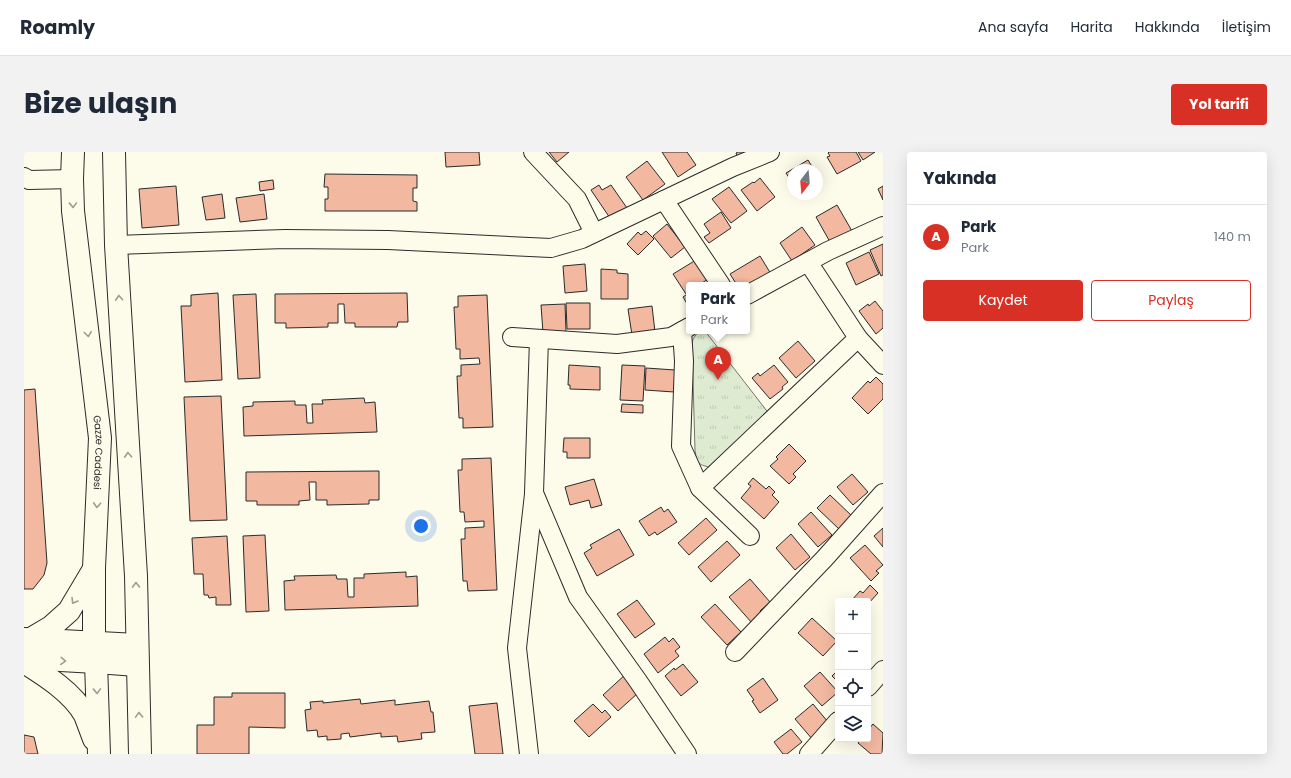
<!DOCTYPE html>
<html lang="tr">
<meta charset="utf-8">
<style>
:root{--surface:#fff;--page:#f2f2f3;--text:#1f2937;--muted:#747a83;--line:#e0e1e3;--accent:#d93025}
body{margin:0;font-family:Poppins,sans-serif;background:var(--page);color:var(--text)}
.controls{position:absolute;right:12px;bottom:12px;display:grid;overflow:hidden;border-radius:4px;box-shadow:0 4px 16px #0002}
.controls button{width:36px;height:36px;display:grid;place-items:center;padding:0;border:0;border-bottom:1px solid var(--line);background:var(--surface);color:var(--text);font:20px sans-serif}
.compass{position:absolute;left:763px;top:12px;width:36px;height:36px;border-radius:50%;background:var(--surface);box-shadow:0 4px 16px #0002;rotate:196deg}
.you{position:absolute;left:397px;top:374px;width:14px;height:14px;margin:-10px;border:3px solid #fff;border-radius:50%;background:#1a73e8;box-shadow:0 0 0 6px #1a73e833}
.badge{display:grid;place-items:center;width:26px;height:26px;border-radius:50%;background:var(--accent);color:#fff;font-size:13px;font-weight:700}
.pin{position:absolute;translate:-50% -33px;filter:drop-shadow(0 1px 2px #0008)}
.pin::after{content:'';position:absolute;top:21px;width:14px;height:12px;background:inherit;clip-path:polygon(0 0,100% 0,50% 100%)}
.popup{position:absolute;left:662px;top:130px;width:64px;height:52px;box-sizing:border-box;display:grid;place-content:center;border-radius:4px;background:var(--surface);filter:drop-shadow(0 1px 3px #0005);font-size:13px;white-space:nowrap;color:var(--muted)}
.popup b{font-size:15px;color:var(--text)}
.popup::after{content:'';position:absolute;left:50%;top:100%;margin-left:-8px;border:8px solid transparent;border-top-color:var(--surface)}
.list{margin:0;padding:0;list-style:none}
h2{display:flex;justify-content:space-between;align-items:center;height:52px;margin:0;padding:0 16px;font-size:17px}
h2 small{font-size:13px;font-weight:400;color:var(--muted)}
.list li{display:grid;grid-template-columns:26px 1fr auto;gap:12px;align-items:center;box-sizing:border-box;height:64px;padding:0 16px;border-top:1px solid var(--line)}
.list b{display:block;font-size:15px;white-space:nowrap}
.list p{margin:0;font-size:13px;white-space:nowrap;color:var(--muted)}
.list em{font-size:13px;font-style:normal;color:var(--muted)}
.actions{display:flex;gap:8px;padding:12px 16px}
.actions a{flex:1;padding:9px 0;border:1px solid var(--accent);border-radius:4px;text-align:center;font-size:14px;color:var(--accent)}
.actions .main{background:var(--accent);color:#fff}
.icon{flex:none;width:22px;height:22px;fill:none;stroke:currentColor;stroke-width:2;stroke-linecap:round;stroke-linejoin:round}
.map{position:relative;flex:none;width:859px;height:602px;overflow:hidden;border-radius:4px}
header{display:flex;align-items:center;gap:24px;box-sizing:border-box;height:56px;padding:0 20px;background:var(--surface);border-bottom:1px solid var(--line)}
header strong{font-size:19px}
nav{display:flex;gap:22px;margin-inline-start:auto;font-size:14px}
.intro{display:flex;align-items:center;justify-content:space-between;box-sizing:border-box;height:96px;padding:0 24px}
h1{margin:0;font-size:28px}
.button{padding:10px 18px;border-radius:4px;background:var(--accent);color:#fff;font-size:14px;font-weight:700}
main{display:flex;gap:24px;padding:0 24px}
aside{flex:1;background:var(--surface);border-radius:4px;box-shadow:0 4px 16px #0002}
.map>svg:first-child{display:block}
</style>
<header>
<strong>Roamly</strong>
<nav><a>Ana sayfa</a><a>Harita</a><a>Hakkında</a><a>İletişim</a></nav>
</header>
<div class="intro"><h1>Bize ulaşın</h1><a class="button">Yol tarifi</a></div>
<main>
<div class="map">
<svg width="859" height="602" viewBox="0 0 859 602">
<defs>
<pattern id="park-tufts" width="24" height="20" patternUnits="userSpaceOnUse"><rect width="24" height="20" fill="#deebd1"/><path d="M3 7l-1-3M5 7V3M7 7l1-3M15 17l-1-3M17 17v-4M19 17l1-3" fill="none" stroke="#bfcab4"/></pattern>
</defs>
<rect width="100%" height="100%" fill="#fdfbea"/>
<path fill="url(#park-tufts)" stroke="#74746e" d="M681 179 746 263 686 315C673 313 673 310 671 298L668 193 669 187 674 180Z"/>
<g fill="#f2b8a0" stroke="#2b2b2b">
<path d="M421 0H455L456 13 422 15Z"/>
<path d="M525 0H545L533 10Z"/>
<path d="M638 0H663L672 13 654 25Z"/>
<path d="M714 0H731L715 9 712 1Z"/>
<path d="M805 0H832L837 9 813 22 803 5 806 4 804 1Z"/>
<path d="M834 0H851L839 8Z"/>
<path d="M784 8 790 18H769V32L762 21Z"/>
<path d="M623 9 641 32 619 48 602 25Z"/>
<path d="M301 22 393 23V36H389V49L393 50V59H301V47H304V35H300Z"/>
<path d="M793 22 798 31 793 34Z"/>
<path d="M736 26 751 45 733 59 717 38 729 30 730 31Z"/>
<path d="M249 28 250 37 236 39 235 30Z"/>
<path d="M575 33 578 38 587 33 603 56 597 59 588 69 567 38Z"/>
<path d="M152 34 155 73 118 76 115 37Z"/>
<path d="M859 34V48L854 37Z"/>
<path d="M705 35 723 59 707 71 688 47Z"/>
<path d="M198 42 201 66 182 68 178 45Z"/>
<path d="M240 42 243 67 216 70 212 46Z"/>
<path d="M813 53 828 79 806 90 792 65Z"/>
<path d="M697 60 707 76 685 91 680 85 686 81 680 72Z"/>
<path d="M643 72 661 95 647 106 629 84Z"/>
<path d="M778 75 791 93 768 109 756 91Z"/>
<path d="M622 79 630 87 614 103 603 92 614 80 617 83Z"/>
<path d="M859 92V123L857 124 846 98Z"/>
<path d="M845 100 855 122 832 133 822 111Z"/>
<path d="M736 104 747 122 723 133H713L706 122Z"/>
<path d="M672 108 684 127 675 133H665V140L662 142 649 122Z"/>
<path d="M561 112 563 139 541 141 539 114Z"/>
<path d="M577 117 593 118V121L604 122V147H577Z"/>
<path d="M194 141 198 228 161 230 157 154H167V143Z"/>
<path d="M383 141 384 170H374L373 175H331V171H321L320 152H314V171H304V175L262 176V171H251V142Z"/>
<path d="M665 141V155L659 145Z"/>
<path d="M232 142 236 226 214 227 209 143Z"/>
<path d="M463 143 469 275 439 276V266H435L433 224H437V213L456 212 455 206 436 207V197H432L430 155H434V144Z"/>
<path d="M851 149 859 159V176L852 182 835 159 844 152 845 154Z"/>
<path d="M542 151H566V177H543Z"/>
<path d="M541 152 542 180 519 181 517 153Z"/>
<path d="M628 154 631 180 608 183 604 157Z"/>
<path d="M774 189 791 209 772 226 755 206Z"/>
<path d="M545 213 576 215V238L546 237V233H544Z"/>
<path d="M598 213 621 214 619 249 596 248Z"/>
<path d="M750 213 764 230 758 235 759 237 746 247 728 226 734 221 736 224Z"/>
<path d="M622 216 651 218 650 240 621 238Z"/>
<path d="M852 225 859 232V247L844 262 828 246 844 229 846 231Z"/>
<path d="M11 237 23 411 20 423 9 437H0V238Z"/>
<path d="M197 244 203 368 166 369 160 245Z"/>
<path d="M340 246 341 251 351 250 353 280 220 284 219 255 229 254V250L271 249V253H282L283 271H289L288 252H299L298 248Z"/>
<path d="M598 252 619 253V261L597 260Z"/>
<path d="M540 286H566V306H543V300H539Z"/>
<path d="M765 292 782 309 769 322 772 325 765 332 746 314 754 307 752 305Z"/>
<path d="M467 306 473 438 444 439 443 429H439L437 387H441V376L460 375V369L441 370 440 360H436L434 318H438V307Z"/>
<path d="M355 319V348H345V352L303 353V348H292V330H285L286 348 275 349V353H233V349H222V320Z"/>
<path d="M828 322 844 340 829 353 813 335Z"/>
<path d="M729 326 742 337 745 334 751 340 748 343 755 350 740 367 717 346 727 334 724 332Z"/>
<path d="M570 327 578 353 567 356 565 348 546 353 541 335Z"/>
<path d="M806 343 829 365 816 378 793 356Z"/>
<path d="M637 355 640 360 644 357 653 370 633 383 631 380 625 384 615 369Z"/>
<path d="M787 360 808 383 794 395 774 372Z"/>
<path d="M682 366 693 378 665 403 654 391Z"/>
<path d="M859 376V395L850 384Z"/>
<path d="M595 377 610 403 573 424 560 401 568 396 566 393Z"/>
<path d="M767 382 786 405 771 418 752 396Z"/>
<path d="M241 383 245 459 222 460 219 384Z"/>
<path d="M203 384 207 453H192V445L185 446 184 443H180L179 422H170L168 386Z"/>
<path d="M703 389 716 403 687 430 674 415Z"/>
<path d="M841 393 859 413 852 419 855 421 847 429 826 406Z"/>
<path d="M382 420V425L393 424 394 454 261 458 260 429 271 428 270 424 312 423 313 427H323L324 445H330V426H340V422Z"/>
<path d="M726 427 746 450 736 459 738 462 728 471 705 445Z"/>
<path d="M846 433 854 441 844 452V449H827L836 439 839 441Z"/>
<path d="M613 448 631 472 611 486 593 462Z"/>
<path d="M691 452 717 480 703 493 677 465Z"/>
<path d="M788 466 813 489 799 504 774 481Z"/>
<path d="M641 485 645 490 649 486 656 495 651 499 655 504 634 521 620 502Z"/>
<path d="M659 512 674 530 657 544 641 524 650 516 651 518Z"/>
<path d="M814 518V530L808 524Z"/>
<path d="M796 520 814 540 798 554 780 534Z"/>
<path d="M603 521 614 541 594 559 579 543Z"/>
<path d="M739 526 754 548 736 561 728 549 730 548 723 538Z"/>
<path d="M208 541H261V576L225 575V602H173V573H190V545H208Z"/>
<path d="M336 547 337 552 371 548V553L405 549 407 560H409L411 580 397 581 398 587 374 590 373 584 357 585V581L326 585 325 581 317 582V587L303 588V584L294 585 293 578 283 579 281 558 287 557 286 550 299 549V551Z"/>
<path d="M473 551 479 602H451L445 554Z"/>
<path d="M569 552 578 561 581 558 587 565 565 585 550 569Z"/>
<path d="M789 552 804 570 792 580 795 583 789 588 771 567Z"/>
<path d="M849 572 859 581 858 602H847L834 591 837 587H844V578Z"/>
<path d="M767 577 778 590 763 602H759L750 590Z"/>
<path d="M0 583 10 585 14 602H0Z"/>
</g>
<g fill="none" stroke-linecap="round" stroke-linejoin="round">
<g stroke="#2b2b2b" stroke-width="20">
<g id="minor">
<path d="M509 0 553 47 570 81"/>
<path d="M0 25 5 28 48 27"/>
<path d="M640 48 697 133"/>
<path d="M92 93 261 87 364 88 527 96 558 87 709 15 746 0"/>
<path d="M784 110 834 186 859 213"/>
<path d="M723 143 804 99 859 74"/>
<path d="M658 179 660 209 657 294 676 336 726 384"/>
<path d="M488 185 593 192 647 185 665 175"/>
<path d="M515 187 510 341 554 445 614 529 663 602"/>
<path d="M676 336 834 186"/>
<path d="M711 500 801 406 859 341"/>
<path d="M844 535 859 518"/>
<path d="M505 602 493 496 510 342"/>
<path d="M785 602 814 569"/>
</g>
</g>
<g stroke="#2b2b2b" stroke-width="24">
<g id="major">
<path id="s1" d="M49 0 48 27 49 59 76 286 70 416V491L72 510 75 602"/>
<path d="M90 0 92 93 112 424 116 602"/>
<path d="M0 487 113 493"/>
<path d="M5 488 27 475 45 459 70 417"/>
<path d="M0 506 72 510 113 513"/>
<path d="M0 510C21 523 49 541 61 563 64 571 67 579 70 587"/>
</g>
</g>
<use href="#minor" stroke="#fdfbea" stroke-width="18"/>
<use href="#major" stroke="#fdfbea" stroke-width="22"/>
</g>
<defs><path id="oneway-chevron" d="M-2-3.5L2.5 0L-2 3.5" fill="none" stroke-width="1.6" stroke-linecap="round" stroke-linejoin="round"/></defs>
<g stroke="#9e9d94">
<use href="#oneway-chevron" transform="translate(49 53) rotate(88)"/>
<use href="#oneway-chevron" transform="translate(95 146) rotate(-93)"/>
<use href="#oneway-chevron" transform="translate(64 182) rotate(83)"/>
<use href="#oneway-chevron" transform="translate(104 303) rotate(-93)"/>
<use href="#oneway-chevron" transform="translate(73 353) rotate(93)"/>
<use href="#oneway-chevron" transform="translate(112 433) rotate(-91)"/>
<use href="#oneway-chevron" transform="translate(50 449) rotate(121)"/>
<use href="#oneway-chevron" transform="translate(39 509) rotate(3)"/>
<use href="#oneway-chevron" transform="translate(73 539) rotate(88)"/>
<use href="#oneway-chevron" transform="translate(115 563) rotate(-92)"/>
</g>
<g text-anchor="middle" dominant-baseline="central" stroke-width="3" stroke-linejoin="round" paint-order="stroke">
<g font-size="10" fill="#2b2b2b" stroke="#fdfbea">
<text stroke="none"><textPath href="#s1" startOffset="302">Gazze Caddesi</textPath></text>
</g>
</g>
</svg>
<div class="controls">
<button>+</button>
<button>−</button>
<button><svg class="icon" aria-label="locate" viewBox="0 0 24 24"><circle cx="12" cy="12" r="6"/><path d="M12 2v4M12 18v4M2 12h4M18 12h4"/></svg></button>
<button><svg class="icon" aria-label="layers" viewBox="0 0 24 24"><path d="M12 4l9 5-9 5-9-5zM3 14l9 5 9-5"/></svg></button>
</div>
<svg class="compass" viewBox="-18 -18 36 36"><path d="M0-13l5 13h-10z" fill="#e53935"/><path d="M0 13l5-13h-10z" fill="#747a83"/></svg>
<div class="you"></div>
<div class="pin badge" style="left:694px;top:228px">A</div>
<div class="popup"><b>Park</b>Park</div>
</div>
<aside>
<h2>Yakında<small></small></h2>
<ul class="list">
<li><span class="badge">A</span><div><b>Park</b><p>Park</p></div><em>140 m</em></li>
</ul>
<div class="actions"><a class="main">Kaydet</a><a>Paylaş</a></div>
</aside>
</main>
